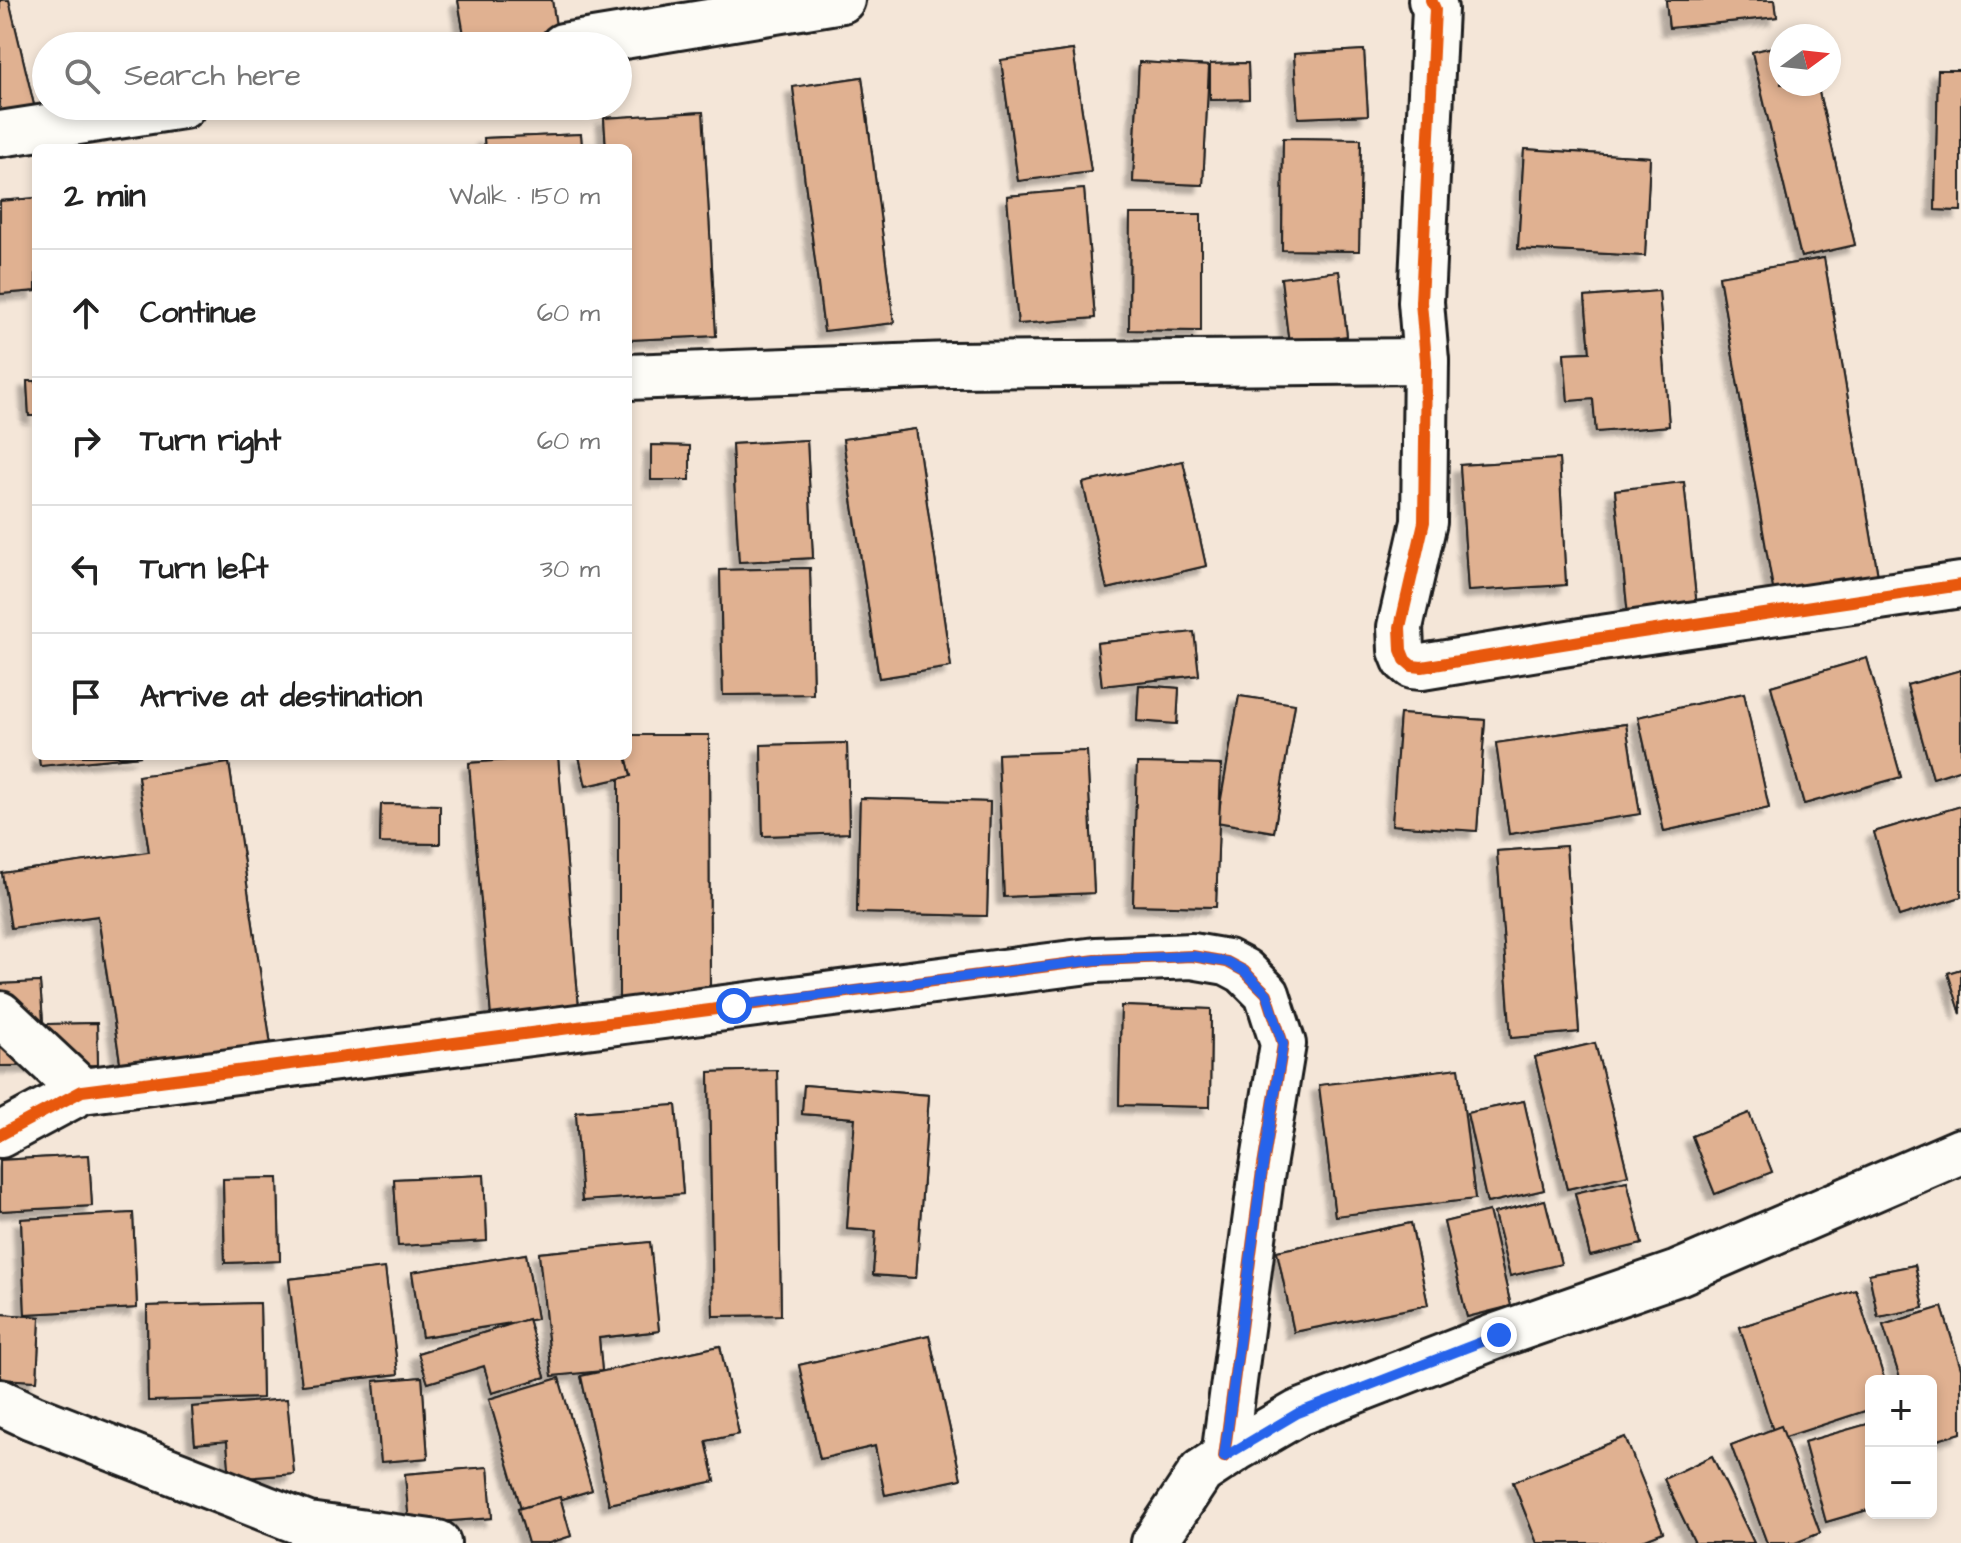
<!DOCTYPE html>
<meta charset="utf-8">
<style>
:root{--surface:#fff;--page:#f2f2f2;--text:#222;--muted:#767676;--line:#e0e0e0}
body{margin:0;font-family:"Architects Daughter",sans-serif;background:var(--page);color:var(--text)}
.controls{position:absolute;right:24px;bottom:24px;display:grid;overflow:hidden;border-radius:12px;box-shadow:0 4px 12px #0003}
.controls button{width:72px;height:72px;display:grid;place-items:center;padding:0;border:0;border-bottom:2px solid var(--line);background:var(--surface);color:var(--text);font:40px sans-serif}
.compass{position:absolute;left:1769px;top:24px;width:72px;height:72px;border-radius:50%;background:var(--surface);box-shadow:0 4px 12px #0003;rotate:75deg}
.stop{position:absolute;width:24px;height:24px;margin:-18px;border:6px solid #2563eb;border-radius:50%;background:#fff}
.stop.end{background:#2563eb;border-color:#fff;box-shadow:0 2px 8px #0008}
.list{margin:0;padding:0;list-style:none}
h2{display:flex;justify-content:space-between;align-items:center;height:104px;margin:0;padding:0 32px;font-size:34px}
h2 small{font-size:26px;font-weight:400;color:var(--muted)}
.list li{display:grid;grid-template-columns:52px 1fr auto;gap:24px;align-items:center;box-sizing:border-box;height:128px;padding:0 32px;border-top:2px solid var(--line)}
.list b{display:block;font-size:30px;white-space:nowrap}
.list em{font-size:26px;font-style:normal;color:var(--muted)}
.icon{flex:none;width:44px;height:44px;fill:none;stroke:currentColor;stroke-width:2;stroke-linecap:round;stroke-linejoin:round}
.map{position:relative;flex:none;width:1961px;height:1543px;overflow:hidden}
.search{position:absolute;background:var(--surface);box-shadow:0 4px 12px #0003;left:32px;top:32px;width:600px;height:88px;display:flex;align-items:center;gap:20px;box-sizing:border-box;padding:0 28px;border-radius:44px;color:var(--muted);font-size:30px}
.panel{position:absolute;background:var(--surface);box-shadow:0 4px 12px #0003;left:32px;top:144px;width:600px;height:616px;border-radius:12px}
.map>svg:first-child{display:block}
</style>
<div class="map">
<svg width="1961" height="1543" viewBox="0 0 1961 1543">
<defs>
<filter id="shadow"><feDropShadow dx="-7" dy="7" stdDeviation="2" flood-color="#0004"/></filter>
</defs>
<rect width="100%" height="100%" fill="#f4e6d8"/>
<filter id="ink" filterUnits="userSpaceOnUse"><feTurbulence type="fractalNoise" baseFrequency=".0125" numOctaves="2"/><feDisplacementMap in="SourceGraphic" scale="16" xChannelSelector="R" yChannelSelector="G"/><feConvolveMatrix kernelMatrix="1 2 1 2 8 2 1 2 1" color-interpolation-filters="sRGB"/></filter>
<g filter="url(#ink)">
<g fill="#e0b191" stroke="#1c1c1c" stroke-width="2" filter="url(#shadow)">
<path d="M0 0H9L34 105 0 113Z"/>
<path d="M0 0H9L34 105 0 113Z"/>
<path d="M458 0H552L559 46H466Z"/>
<path d="M458 0H552L559 46H466Z"/>
<path d="M1666 0H1775L1777 17 1669 28Z"/>
<path d="M1666 0H1775L1777 17 1669 28Z"/>
<path d="M1781 45V84H1817L1855 245 1801 257 1752 52Z"/>
<path d="M1781 45V84H1817L1855 245 1801 257 1752 52Z"/>
<path d="M1073 50 1091 172 1018 181 1001 60Z"/>
<path d="M1073 50 1091 172 1018 181 1001 60Z"/>
<path d="M1364 50 1368 115 1298 118 1294 54Z"/>
<path d="M1364 50 1368 115 1298 118 1294 54Z"/>
<path d="M1139 62 1209 66 1203 185 1133 182Z"/>
<path d="M1139 62 1209 66 1203 185 1133 182Z"/>
<path d="M1248 63 1249 99 1210 100V64Z"/>
<path d="M1248 63 1249 99 1210 100V64Z"/>
<path d="M1938 70H1961V211L1935 210Z"/>
<path d="M1938 70H1961V211L1935 210Z"/>
<path d="M862 77 894 323 824 331 793 87Z"/>
<path d="M862 77 894 323 824 331 793 87Z"/>
<path d="M703 112 716 336 628 340V148H606L604 118Z"/>
<path d="M703 112 716 336 628 340V148H606L604 118Z"/>
<path d="M581 134 582 148H485L484 138Z"/>
<path d="M581 134 582 148H485L484 138Z"/>
<path d="M1283 138 1361 139 1359 251 1282 250Z"/>
<path d="M1283 138 1361 139 1359 251 1282 250Z"/>
<path d="M1524 149 1650 157 1645 256 1518 249Z"/>
<path d="M1524 149 1650 157 1645 256 1518 249Z"/>
<path d="M1084 189 1095 318 1018 324 1007 196Z"/>
<path d="M1084 189 1095 318 1018 324 1007 196Z"/>
<path d="M36 198V291L0 294V201Z"/>
<path d="M36 198V291L0 294V201Z"/>
<path d="M1130 214H1201V331L1129 330Z"/>
<path d="M1130 214H1201V331L1129 330Z"/>
<path d="M1824 258 1878 576 1774 594 1719 276Z"/>
<path d="M1824 258 1878 576 1774 594 1719 276Z"/>
<path d="M1339 271 1347 336 1289 344 1281 278Z"/>
<path d="M1339 271 1347 336 1289 344 1281 278Z"/>
<path d="M1659 291 1669 426 1596 432 1593 399 1568 401 1564 353 1590 352 1585 297Z"/>
<path d="M1659 291 1669 426 1596 432 1593 399 1568 401 1564 353 1590 352 1585 297Z"/>
<path d="M27 381H36V416H29Z"/>
<path d="M27 381H36V416H29Z"/>
<path d="M916 429 951 667 879 678 843 439Z"/>
<path d="M916 429 951 667 879 678 843 439Z"/>
<path d="M807 440 813 558 739 562 732 444Z"/>
<path d="M807 440 813 558 739 562 732 444Z"/>
<path d="M651 445 690 446V480H651Z"/>
<path d="M651 445 690 446V480H651Z"/>
<path d="M1559 459 1566 585 1468 591 1460 465Z"/>
<path d="M1559 459 1566 585 1468 591 1460 465Z"/>
<path d="M1183 461 1206 566 1107 589 1083 483Z"/>
<path d="M1183 461 1206 566 1107 589 1083 483Z"/>
<path d="M1684 482 1697 608 1628 615 1615 490Z"/>
<path d="M1684 482 1697 608 1628 615 1615 490Z"/>
<path d="M810 568 813 694 723 695 720 570Z"/>
<path d="M810 568 813 694 723 695 720 570Z"/>
<path d="M1194 632 1199 675 1102 686 1097 643Z"/>
<path d="M1194 632 1199 675 1102 686 1097 643Z"/>
<path d="M1867 658 1901 777 1804 804 1771 686Z"/>
<path d="M1867 658 1901 777 1804 804 1771 686Z"/>
<path d="M1961 670V769L1933 778 1907 685Z"/>
<path d="M1961 670V769L1933 778 1907 685Z"/>
<path d="M1139 685 1179 688 1177 724 1137 721Z"/>
<path d="M1139 685 1179 688 1177 724 1137 721Z"/>
<path d="M1744 693 1769 808 1664 831 1638 717Z"/>
<path d="M1744 693 1769 808 1664 831 1638 717Z"/>
<path d="M1239 696 1295 704 1274 832 1217 822Z"/>
<path d="M1239 696 1295 704 1274 832 1217 822Z"/>
<path d="M1400 714 1485 720 1477 831 1392 825Z"/>
<path d="M1400 714 1485 720 1477 831 1392 825Z"/>
<path d="M1626 724 1640 814 1509 834 1496 743Z"/>
<path d="M1626 724 1640 814 1509 834 1496 743Z"/>
<path d="M628 735H709L710 1002H619V756H628Z"/>
<path d="M628 735H709L710 1002H619V756H628Z"/>
<path d="M847 743 849 833 763 836 761 745Z"/>
<path d="M847 743 849 833 763 836 761 745Z"/>
<path d="M1087 751 1094 893 1004 897 998 754Z"/>
<path d="M1087 751 1094 893 1004 897 998 754Z"/>
<path d="M39 756H141L40 766Z"/>
<path d="M39 756H141L40 766Z"/>
<path d="M558 756 579 1009 491 1016 469 763Z"/>
<path d="M558 756 579 1009 491 1016 469 763Z"/>
<path d="M579 756H626L631 776 586 786Z"/>
<path d="M579 756H626L631 776 586 786Z"/>
<path d="M229 763 271 1045 121 1068 98 916 11 928 2 873 149 852 138 776Z"/>
<path d="M229 763 271 1045 121 1068 98 916 11 928 2 873 149 852 138 776Z"/>
<path d="M1137 763 1221 765 1216 907 1133 905Z"/>
<path d="M1137 763 1221 765 1216 907 1133 905Z"/>
<path d="M860 798 990 802 987 916 857 913Z"/>
<path d="M860 798 990 802 987 916 857 913Z"/>
<path d="M381 804 440 805V844L380 843Z"/>
<path d="M381 804 440 805V844L380 843Z"/>
<path d="M1961 806V897L1899 916 1874 832Z"/>
<path d="M1961 806V897L1899 916 1874 832Z"/>
<path d="M1566 846 1579 1032 1511 1038 1497 851Z"/>
<path d="M1566 846 1579 1032 1511 1038 1497 851Z"/>
<path d="M1961 969V1014L1948 973Z"/>
<path d="M1961 969V1014L1948 973Z"/>
<path d="M40 982 43 1022 0 1025V984Z"/>
<path d="M40 982 43 1022 0 1025V984Z"/>
<path d="M1121 1006 1211 1009 1210 1107 1119 1105Z"/>
<path d="M1121 1006 1211 1009 1210 1107 1119 1105Z"/>
<path d="M97 1023 98 1065 0 1066V1025Z"/>
<path d="M97 1023 98 1065 0 1066V1025Z"/>
<path d="M1595 1043 1628 1175 1567 1189 1535 1057Z"/>
<path d="M1595 1043 1628 1175 1567 1189 1535 1057Z"/>
<path d="M1459 1068 1475 1199 1335 1216 1319 1085Z"/>
<path d="M1459 1068 1475 1199 1335 1216 1319 1085Z"/>
<path d="M777 1070 781 1315 713 1316 709 1072Z"/>
<path d="M777 1070 781 1315 713 1316 709 1072Z"/>
<path d="M804 1085 929 1095 916 1278 873 1275 876 1231 847 1229 855 1118 802 1114Z"/>
<path d="M804 1085 929 1095 916 1278 873 1275 876 1231 847 1229 855 1118 802 1114Z"/>
<path d="M1524 1101 1544 1190 1487 1203 1467 1113Z"/>
<path d="M1524 1101 1544 1190 1487 1203 1467 1113Z"/>
<path d="M676 1105 683 1194 582 1201 576 1112Z"/>
<path d="M676 1105 683 1194 582 1201 576 1112Z"/>
<path d="M1749 1113 1772 1172 1715 1194 1692 1136Z"/>
<path d="M1749 1113 1772 1172 1715 1194 1692 1136Z"/>
<path d="M89 1155 92 1206 0 1211V1160Z"/>
<path d="M89 1155 92 1206 0 1211V1160Z"/>
<path d="M484 1175 487 1241 398 1246 394 1179Z"/>
<path d="M484 1175 487 1241 398 1246 394 1179Z"/>
<path d="M278 1178 280 1261 225 1263 223 1179Z"/>
<path d="M278 1178 280 1261 225 1263 223 1179Z"/>
<path d="M1627 1181 1642 1244 1590 1256 1575 1193Z"/>
<path d="M1627 1181 1642 1244 1590 1256 1575 1193Z"/>
<path d="M1545 1200 1561 1264 1510 1276 1494 1213Z"/>
<path d="M1545 1200 1561 1264 1510 1276 1494 1213Z"/>
<path d="M1489 1211 1511 1306 1467 1317 1444 1222Z"/>
<path d="M1489 1211 1511 1306 1467 1317 1444 1222Z"/>
<path d="M133 1213 137 1308 25 1314 21 1219Z"/>
<path d="M133 1213 137 1308 25 1314 21 1219Z"/>
<path d="M1411 1223 1428 1305 1294 1332 1277 1251Z"/>
<path d="M1411 1223 1428 1305 1294 1332 1277 1251Z"/>
<path d="M650 1242 659 1331 599 1338 602 1371 552 1376 539 1253Z"/>
<path d="M650 1242 659 1331 599 1338 602 1371 552 1376 539 1253Z"/>
<path d="M526 1254 537 1319 422 1337 412 1272Z"/>
<path d="M526 1254 537 1319 422 1337 412 1272Z"/>
<path d="M1915 1265 1924 1308 1878 1317 1869 1274Z"/>
<path d="M1915 1265 1924 1308 1878 1317 1869 1274Z"/>
<path d="M385 1268 398 1374 302 1385 289 1279Z"/>
<path d="M385 1268 398 1374 302 1385 289 1279Z"/>
<path d="M1856 1290 1885 1381H1871V1409L1776 1440 1740 1327Z"/>
<path d="M1856 1290 1885 1381H1871V1409L1776 1440 1740 1327Z"/>
<path d="M260 1303 262 1398 148 1401 147 1306Z"/>
<path d="M260 1303 262 1398 148 1401 147 1306Z"/>
<path d="M1942 1307 1961 1369V1433L1931 1442V1381H1901L1883 1325Z"/>
<path d="M1942 1307 1961 1369V1433L1931 1442V1381H1901L1883 1325Z"/>
<path d="M0 1314 40 1317 37 1381 0 1379Z"/>
<path d="M0 1314 40 1317 37 1381 0 1379Z"/>
<path d="M528 1319 545 1377 492 1393 484 1366 428 1383 418 1353Z"/>
<path d="M528 1319 545 1377 492 1393 484 1366 428 1383 418 1353Z"/>
<path d="M929 1335 961 1479 885 1495 875 1446 820 1459 799 1365Z"/>
<path d="M929 1335 961 1479 885 1495 875 1446 820 1459 799 1365Z"/>
<path d="M720 1346 739 1434 706 1441 715 1481 609 1504 581 1376Z"/>
<path d="M720 1346 739 1434 706 1441 715 1481 609 1504 581 1376Z"/>
<path d="M422 1377 428 1458 381 1462 374 1381Z"/>
<path d="M422 1377 428 1458 381 1462 374 1381Z"/>
<path d="M559 1378 592 1490 522 1511 489 1399Z"/>
<path d="M559 1378 592 1490 522 1511 489 1399Z"/>
<path d="M287 1399 294 1474 230 1479 227 1441 195 1444 192 1407Z"/>
<path d="M287 1399 294 1474 230 1479 227 1441 195 1444 192 1407Z"/>
<path d="M1871 1423V1509L1826 1522 1804 1442Z"/>
<path d="M1871 1423V1509L1826 1522 1804 1442Z"/>
<path d="M1781 1426 1820 1533 1795 1543H1767L1731 1445Z"/>
<path d="M1781 1426 1820 1533 1795 1543H1767L1731 1445Z"/>
<path d="M1625 1437 1663 1532 1635 1543H1537L1513 1482Z"/>
<path d="M1625 1437 1663 1532 1635 1543H1537L1513 1482Z"/>
<path d="M1712 1456 1754 1543H1695L1664 1479Z"/>
<path d="M1712 1456 1754 1543H1695L1664 1479Z"/>
<path d="M488 1467 492 1518 409 1524 405 1474Z"/>
<path d="M488 1467 492 1518 409 1524 405 1474Z"/>
<path d="M560 1497 571 1536 549 1543H528L518 1509Z"/>
<path d="M560 1497 571 1536 549 1543H528L518 1509Z"/>
</g>
<g fill="none" stroke-linecap="round" stroke-linejoin="round">
<g stroke="#1c1c1c" stroke-width="50">
<g id="minor">
<path d="M1431 0 1435 9 1421 302 1426 361 1424 522 1400 627 1401 650 1405 660 1412 666 1422 667 1581 641 1961 585"/>
<path d="M563 46 842 0"/>
<path d="M0 134 183 106"/>
<path d="M628 377 951 365 1426 361"/>
<path d="M0 1014 82 1091"/>
<path d="M0 1135 82 1091 1096 960 1192 956 1227 962 1244 971 1267 994 1283 1044 1261 1178 1224 1457"/>
<path d="M0 1402 32 1417 308 1525 438 1543"/>
<path d="M1154 1543 1201 1472 1236 1449 1298 1413 1499 1335 1678 1273 1961 1151"/>
</g>
</g>
<use href="#minor" stroke="#fdfcf7" stroke-width="44"/>
<g stroke="#fdfcf7" stroke-width="17">
<g id="cycleway">
<path d="M1431 0 1435 9 1421 302 1426 361 1424 522 1400 627 1401 650 1405 660 1412 666 1422 667 1581 641 1961 585"/>
<path d="M0 1135 82 1091 1096 960 1192 956 1227 962 1244 971 1267 994 1283 1044 1261 1178 1224 1457"/>
</g>
</g>
<use href="#cycleway" stroke="#e8590c" stroke-width="12"/>
</g>
</g>
<g fill="none" stroke-linecap="round" stroke-linejoin="round" filter="url(#ink)">
<path stroke="#2563eb" stroke-width="10" d="M734 1006 1096 960 1192 956 1227 962 1244 971 1267 994 1283 1044 1261 1178 1224 1457 1298 1413 1499 1335"/>
</g>
</svg>
<div class="controls">
<button>+</button>
<button>−</button>
</div>
<svg class="compass" viewBox="-18 -18 36 36"><path d="M0-13l5 13h-10z" fill="#e53935"/><path d="M0 13l5-13h-10z" fill="#767676"/></svg>
<div class="stop" style="left:734px;top:1006px"></div>
<div class="stop end" style="left:1499px;top:1335px"></div>
<div class="search"><svg class="icon" aria-label="search" viewBox="0 0 24 24"><circle cx="10" cy="10" r="6"/><path d="M15 15l6 6"/></svg>Search here</div>
<section class="panel">
<h2>2 min<small>Walk · 150 m</small></h2>
<ul class="list">
<li><svg class="icon" aria-label="ahead" viewBox="0 0 24 24"><path d="M12 20V5M6 11l6-6 6 6"/></svg><div><b>Continue</b></div><em>60 m</em></li>
<li><svg class="icon" aria-label="right" viewBox="0 0 24 24"><path d="M7 20v-9h11M14 6l5 5-5 5"/></svg><div><b>Turn right</b></div><em>60 m</em></li>
<li><svg class="icon" aria-label="left" viewBox="0 0 24 24"><path d="M17 20v-9H6M10 6l-5 5 5 5"/></svg><div><b>Turn left</b></div><em>30 m</em></li>
<li><svg class="icon" aria-label="arrive" viewBox="0 0 24 24"><path d="M6 21V4h12l-3 4 3 4H6"/></svg><div><b>Arrive at destination</b></div></li>
</ul>
</section>
</div>
